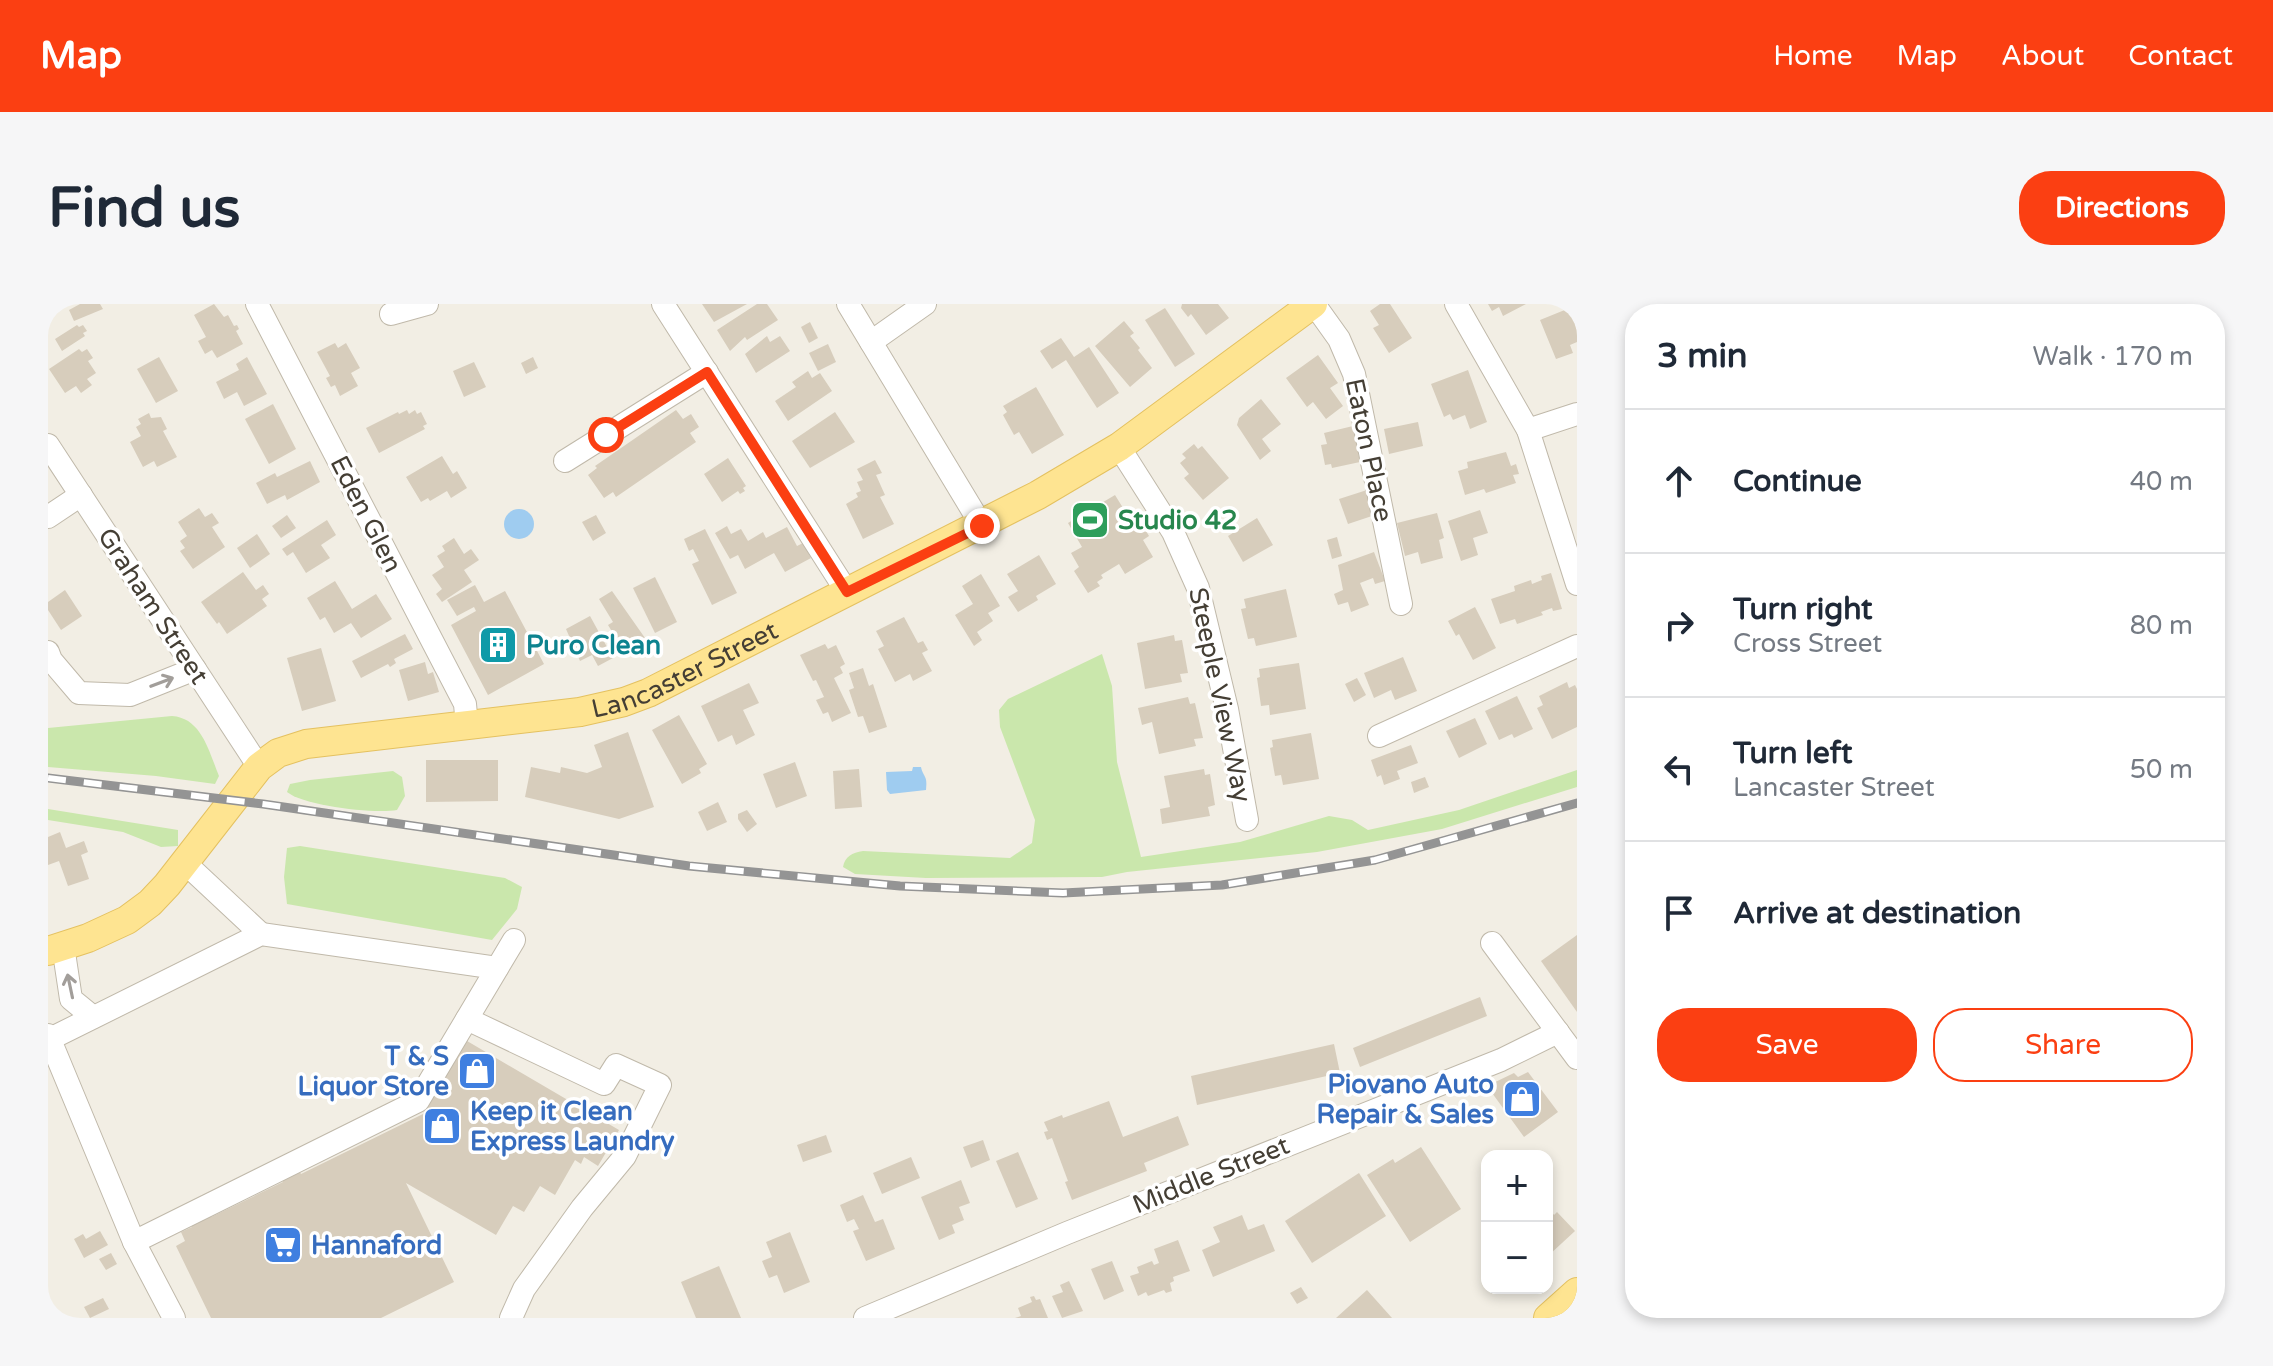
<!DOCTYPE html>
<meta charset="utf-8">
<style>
:root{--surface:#fff;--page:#f6f6f7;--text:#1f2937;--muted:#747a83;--line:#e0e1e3;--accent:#fb3f12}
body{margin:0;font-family:"Varela Round",sans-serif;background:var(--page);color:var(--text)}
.controls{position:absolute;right:24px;bottom:24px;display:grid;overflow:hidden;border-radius:16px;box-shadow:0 4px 12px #0003}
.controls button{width:72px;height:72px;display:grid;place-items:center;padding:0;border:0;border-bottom:2px solid var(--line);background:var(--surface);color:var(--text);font:40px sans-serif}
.stop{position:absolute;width:24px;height:24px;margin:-18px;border:6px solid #fb3f12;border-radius:50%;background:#fff}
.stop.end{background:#fb3f12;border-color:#fff;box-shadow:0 2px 8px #0008}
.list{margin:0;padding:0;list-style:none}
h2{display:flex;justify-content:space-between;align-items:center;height:104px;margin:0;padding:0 32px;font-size:34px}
h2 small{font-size:26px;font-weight:400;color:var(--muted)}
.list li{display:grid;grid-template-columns:52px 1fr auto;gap:24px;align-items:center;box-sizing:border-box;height:144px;padding:0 32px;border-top:2px solid var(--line)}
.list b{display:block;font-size:30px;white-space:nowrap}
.list p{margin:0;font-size:26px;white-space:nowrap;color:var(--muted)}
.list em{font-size:26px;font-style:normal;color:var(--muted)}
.actions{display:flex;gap:16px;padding:24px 32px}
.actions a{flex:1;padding:18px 0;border:2px solid var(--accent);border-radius:32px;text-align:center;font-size:28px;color:var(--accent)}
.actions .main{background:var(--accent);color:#fff}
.icon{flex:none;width:44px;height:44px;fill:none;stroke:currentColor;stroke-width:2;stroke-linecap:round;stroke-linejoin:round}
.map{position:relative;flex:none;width:1529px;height:1014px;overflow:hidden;border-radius:32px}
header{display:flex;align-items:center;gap:48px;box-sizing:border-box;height:112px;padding:0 40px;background:var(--accent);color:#fff}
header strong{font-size:38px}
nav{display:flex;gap:44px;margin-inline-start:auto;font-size:28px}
.intro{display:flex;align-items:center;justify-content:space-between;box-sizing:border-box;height:192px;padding:0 48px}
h1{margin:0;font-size:56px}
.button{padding:20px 36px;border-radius:32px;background:var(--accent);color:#fff;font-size:28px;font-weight:700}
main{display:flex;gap:48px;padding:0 48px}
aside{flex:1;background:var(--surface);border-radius:32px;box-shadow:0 4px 12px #0003}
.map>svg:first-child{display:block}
</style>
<header>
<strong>Map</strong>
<nav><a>Home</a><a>Map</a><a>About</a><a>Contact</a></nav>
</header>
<div class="intro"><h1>Find us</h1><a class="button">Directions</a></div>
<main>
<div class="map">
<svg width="1529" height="1014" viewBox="0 0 1529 1014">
<rect width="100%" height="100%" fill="#f2eee4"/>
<g fill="#cae7ac">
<path d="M1054 350 1064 382 1069 458 1093 553 1192 538 1281 512 1304 516 1320 526 1411 506 1529 466V483L1394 525 1269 548 1079 568 1054 573 878 574 807 570 795 563C797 552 804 549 815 547L962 554 984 539 987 516 952 423 951 406 960 395Z"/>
<path d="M124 412C154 414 161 448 171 472L167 480 108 472 0 463V424Z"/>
<path d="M345 467 354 473 357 492 349 506C326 510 256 502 239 488L242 480 262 476Z"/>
<path d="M0 505 130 526V542L113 543 75 528 0 516Z"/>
<path d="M252 542 457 574 474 583 469 605 444 636 239 600 236 573 239 544Z"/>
</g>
<g fill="#9fccf0">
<circle cx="471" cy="220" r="15"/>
<path d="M865 463H873C875 473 880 471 878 486L842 490 839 486 838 468 864 467Z"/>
</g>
<g fill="#d7cdbc">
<path d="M32 0H52L55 5 26 17 21 6Z"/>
<path d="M166 0 176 13 180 11 186 22 189 21 191 25 188 27 195 40 169 54 164 46 157 50 150 37 158 33 146 11Z"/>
<path d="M654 0H699L666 18Z"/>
<path d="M709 0H719L730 16 699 36 697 33 682 47 669 26Z"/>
<path d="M1134 0H1170L1181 14 1158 31 1143 10 1140 13 1133 4Z"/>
<path d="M1332 0H1342L1364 34 1341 49 1325 24 1331 21 1322 7Z"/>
<path d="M1440 0H1478L1455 12 1451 3 1444 7Z"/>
<path d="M1529 1V15L1526 16 1529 25V38L1522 41 1525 49 1508 55 1492 16Z"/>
<path d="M1117 4 1147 50 1127 63 1097 16Z"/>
<path d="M1076 17 1086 29 1082 32 1092 44 1090 46 1104 64 1082 83 1047 42Z"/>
<path d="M762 18 770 34 761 39 753 23Z"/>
<path d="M29 21 31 23 35 21 39 27 35 29 37 32 14 47 7 35Z"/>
<path d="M719 32 722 38 732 32 742 47 708 69 697 50Z"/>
<path d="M1013 34 1026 53 1041 43 1071 89 1049 104 1018 56 1004 65 992 47Z"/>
<path d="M287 39 290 44 298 39 312 64 303 69 310 82 292 92 287 81 283 83 278 74 282 72 269 48Z"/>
<path d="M780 40 788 58 770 67 761 49Z"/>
<path d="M31 45 34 48 39 45 45 54 40 57 48 69 39 75 44 81 33 89 28 82 17 89 1 65Z"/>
<path d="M1270 51 1290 79 1282 84 1295 102 1278 115 1265 98 1259 103 1238 74Z"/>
<path d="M111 53 130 87 108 99 89 65Z"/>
<path d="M199 53 219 90 196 102 189 88 176 95 168 78 191 66 188 60Z"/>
<path d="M485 53 490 64 478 70 473 59Z"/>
<path d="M426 58 438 83 416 93 405 67Z"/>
<path d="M1420 66 1439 118 1422 125 1417 111 1405 116 1402 110 1396 113 1383 80Z"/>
<path d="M760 67 764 74 772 69 784 87 740 117 727 97 748 83 744 78Z"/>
<path d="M988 83 1016 131 984 150 971 128 966 131 955 111 959 108 955 102Z"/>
<path d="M1213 95 1233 120 1214 135 1223 147 1212 156 1189 121 1191 114Z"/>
<path d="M225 100 248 145 221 160 197 115Z"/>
<path d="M359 106 361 110 367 106 369 110 373 108 379 120 375 122 377 125 331 149 318 124 350 108 351 110Z"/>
<path d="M628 106 635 115 643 110 651 123 642 129 648 138 568 193 565 188 556 194 540 171 549 164 547 162Z"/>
<path d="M787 108 807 138 762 164 744 137Z"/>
<path d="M101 109 103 114 113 113 119 125 115 127 129 153 109 163 106 157 95 163 82 138 93 132 88 123 93 120 90 115Z"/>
<path d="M1370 118 1375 142 1341 150 1336 125Z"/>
<path d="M1305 122 1308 135 1312 134 1314 142 1309 143 1312 158 1284 164 1283 160 1277 161 1273 141 1279 140 1276 129Z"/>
<path d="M1146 140 1150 145 1154 142 1181 174 1155 196 1136 174 1141 170 1132 159 1138 154 1134 150Z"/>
<path d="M1458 148 1463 162 1468 160 1471 170 1465 171 1468 179 1438 189 1436 185 1417 191 1410 167 1420 164 1419 158Z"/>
<path d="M394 152 405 170 409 167 419 184 403 194 399 187 382 197 380 194 373 198 358 173Z"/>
<path d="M680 154 698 182 695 184 697 187 692 190 690 187 674 198 656 170Z"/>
<path d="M827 156 834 169 828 171 837 191 832 193 846 220 815 235 798 200 810 193 808 189 813 187 809 178 815 176 809 165Z"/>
<path d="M262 157 272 178 239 196 237 191 219 200 208 179 227 169 229 173Z"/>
<path d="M1319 186 1327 211 1300 220 1291 195Z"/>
<path d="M1067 191 1080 212 1087 208 1101 232 1095 236 1105 253 1077 270 1071 260 1053 271 1055 274 1049 278 1052 282 1040 289 1026 267 1031 263 1023 249 1034 243 1020 219Z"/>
<path d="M151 204 157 213 164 209 171 219 164 223 177 243 145 265 132 247 137 244 132 237 139 232 130 218Z"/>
<path d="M1432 206 1440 229 1425 234 1430 251 1413 257 1400 217Z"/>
<path d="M1389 209 1396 234 1391 236 1395 254 1373 260 1370 248 1357 252 1349 219Z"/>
<path d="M239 211 248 224 233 234 224 222Z"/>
<path d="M548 211 558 229 545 237 534 218Z"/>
<path d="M1209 214 1225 241 1195 258 1180 232Z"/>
<path d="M279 216 288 231 273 241 282 254 258 269 245 248 239 252 234 245Z"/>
<path d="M679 222 683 230 693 225 700 237 715 228 718 234 739 223 749 242 755 239 763 254 737 268 726 249 697 265 690 251 682 255 667 229Z"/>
<path d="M657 225 689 289 664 301 644 260 651 257 645 245 641 247 636 235Z"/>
<path d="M209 230 222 250 202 264 189 244Z"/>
<path d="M1289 233 1294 252 1284 255 1279 236Z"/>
<path d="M406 234 416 250 423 245 431 256 416 266 424 278 394 298 388 290 394 285 384 271 396 263 389 252 397 247 394 242Z"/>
<path d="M1326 248 1337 277 1327 280 1325 274 1312 279 1321 301 1303 308 1300 298 1290 301 1286 290 1295 286 1290 261Z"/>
<path d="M991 251 1008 280 988 292 990 296 970 308 960 293 970 287 959 270Z"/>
<path d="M195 268 208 286 215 281 221 290 214 295 219 302 179 330 171 318 169 320 153 298Z"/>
<path d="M1503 269 1514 305 1505 307 1504 304 1493 308 1495 311 1469 320 1467 315 1452 320 1443 295 1467 287 1466 282 1483 276 1484 280 1494 276 1493 272Z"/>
<path d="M933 270 952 302 940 309 945 317 929 328 934 336 926 342 907 311 925 300 914 282Z"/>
<path d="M607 273 629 318 607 329 585 284Z"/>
<path d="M287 277 304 305 328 290 344 315 313 334 303 319 286 329 277 313 272 316 259 294Z"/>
<path d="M427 281 436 298 457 287 496 360 440 391 403 321 428 307 426 303 409 312 399 296Z"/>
<path d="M1238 285 1249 333 1208 342 1206 334 1200 335 1193 305 1198 304 1196 295Z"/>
<path d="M17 286 34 312 13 326 0 306V298Z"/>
<path d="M564 287 597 334 576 347 560 321 565 318 551 295Z"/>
<path d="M1427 303 1448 344 1425 356 1411 330 1408 332 1400 317Z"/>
<path d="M542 312 565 354 550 362 544 351 532 357 518 325Z"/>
<path d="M856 313 870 339 875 337 880 346 874 349 884 367 865 377 862 370 847 378 830 345 836 342 828 327Z"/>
<path d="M357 330 365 345 346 355 348 359 342 363 340 360 313 374 304 357Z"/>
<path d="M1126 331 1127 337 1134 336 1140 369 1132 370 1134 378 1097 385 1089 339Z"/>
<path d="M777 340 780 345 788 341 797 360 792 363 795 369 786 374 803 409 784 418 780 408 775 410 768 396 776 393 768 376 765 377 752 351Z"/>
<path d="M273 344 288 397 254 407 239 354Z"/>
<path d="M1355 353 1369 387 1347 396 1343 386 1326 394 1316 369Z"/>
<path d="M377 358 380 370 385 368 391 388 360 397 351 366Z"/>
<path d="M1251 359 1258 405 1222 411 1221 401 1213 402 1209 374 1212 373 1211 365Z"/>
<path d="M815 364 821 382 825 380 839 423 821 429 815 412 810 413 801 386 806 384 801 369Z"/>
<path d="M1309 374 1318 391 1306 398 1297 380Z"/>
<path d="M1519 378 1521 384 1527 381 1529 385V423L1504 435 1489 404 1495 401 1491 392Z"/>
<path d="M701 379 711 399 695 406 707 431 688 441 684 431 670 438 653 402Z"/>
<path d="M1469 392 1485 425 1466 434 1464 430 1451 436 1437 407Z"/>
<path d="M1140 393 1142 400 1147 399 1155 434 1146 435 1148 442 1111 450 1104 418 1094 421 1090 404Z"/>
<path d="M631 411 659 460 651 465 653 469 634 480 604 426Z"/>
<path d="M1427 414 1439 440 1411 454 1398 427Z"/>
<path d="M580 428 606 503 571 515 477 493 483 463 512 469 513 463 539 469 554 463 546 441Z"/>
<path d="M1263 429 1271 475 1235 481 1233 471 1227 472 1222 444 1225 443 1224 436Z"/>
<path d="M1363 441 1370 459 1349 467 1352 475 1336 481 1333 471 1329 473 1323 456Z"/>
<path d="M378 456H450V497L378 498Z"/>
<path d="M747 458 759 492 728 504 715 470Z"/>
<path d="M811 465 814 503 787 505 785 467Z"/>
<path d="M1156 465 1157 471 1162 470 1167 501 1160 503 1162 512 1114 520 1112 505 1122 503 1116 472Z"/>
<path d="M1377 473 1381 483 1366 489 1363 478Z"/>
<path d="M670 498 679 518 659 527 650 508Z"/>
<path d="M699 506 709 520 699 528 690 515V510Z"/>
<path d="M12 528 18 544 36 537 40 548 33 551 41 575 20 582 11 557 0 561V533Z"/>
<path d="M1529 631V708L1493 657Z"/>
<path d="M1432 693 1439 712 1312 763 1305 744Z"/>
<path d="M414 734 571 826 550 862 536 853 533 860 527 856 507 891 492 882 476 908 465 902 448 931 358 879 406 978 333 1014H163L128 942 137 937 133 928 144 923 141 916 160 906 163 913 235 878 232 871 249 863 253 870 375 810 405 757Z"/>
<path d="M1286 740 1292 769 1149 801 1143 772Z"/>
<path d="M1480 768 1510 808 1476 833 1439 782 1466 769 1470 773Z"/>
<path d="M1061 797 1075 833 1130 812 1141 841 1096 859 1099 867 1024 896 1017 878 1020 877 1004 834 999 836 996 828 1000 827 996 818 1014 811 1015 814Z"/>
<path d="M778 831 784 848 755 858 749 841Z"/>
<path d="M935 836 942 856 923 864 915 843Z"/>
<path d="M1373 843 1413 905 1362 938 1319 871 1345 855 1347 859Z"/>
<path d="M970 848 990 895 968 904 948 857Z"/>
<path d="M863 853 872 874 834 890 825 869Z"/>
<path d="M1311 869 1338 912 1264 959 1237 917Z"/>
<path d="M913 876 922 899 911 903 916 916 904 921 907 929 891 936 873 893Z"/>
<path d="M815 891 827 918 835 915 847 945 818 957 805 927 811 925 806 915 799 918 792 901Z"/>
<path d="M1499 902 1506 911 1509 908 1527 927 1501 951Z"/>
<path d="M1194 911 1200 926 1216 920 1227 947 1165 973 1154 946 1172 938 1165 923Z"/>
<path d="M52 927 60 941 36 954 26 935 35 930 38 935Z"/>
<path d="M742 928 762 978 736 989 729 971 721 974 714 957 724 953 718 938Z"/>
<path d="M1130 936 1142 967 1125 973 1126 977 1122 979 1124 987 1118 989 1116 986 1100 992 1098 988 1090 992 1082 972 1091 969 1089 963 1104 957 1106 961 1111 959 1106 945Z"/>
<path d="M63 949 69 960 58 966 51 955Z"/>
<path d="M1064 957 1076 987 1056 996 1043 965Z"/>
<path d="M671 962 693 1014H648L633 978Z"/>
<path d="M1021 977 1035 1007 1014 1014 1004 992 1015 988 1012 981Z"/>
<path d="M1253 983 1260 994 1249 1000 1242 989Z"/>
<path d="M1319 986 1344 1014H1288Z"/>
<path d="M986 992 988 996 992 995 1000 1014H967L973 1012 970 1004 984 998 982 993Z"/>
<path d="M55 994 61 1005 42 1014 36 1003Z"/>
</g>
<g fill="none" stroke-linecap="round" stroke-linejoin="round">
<g stroke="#c0b9aa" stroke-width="24">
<g id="minor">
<path d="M209 0 417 400 419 422"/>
<path d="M615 0 799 288"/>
<path d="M800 0 934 222"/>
<path d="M1266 0 1291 35 1306 70 1353 300"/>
<path d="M1408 0 1480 126 1529 280"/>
<path d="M343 10 379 0"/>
<path d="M823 38 877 0"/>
<path d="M1480 126 1529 110"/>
<path d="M0 141 211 463"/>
<path d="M1071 143 1125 228 1150 284 1179 405 1199 516"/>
<path d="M517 157 659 68"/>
<path d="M0 213 33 191"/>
<path d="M0 348 3 356 31 389 82 391 147 365"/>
<path d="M1331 432 1529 342"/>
<path d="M137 559 213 630"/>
<path d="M1444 639 1529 754"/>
<path d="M15 642 23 695 45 713"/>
<path d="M419 715 556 780 568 761 612 781 577 852 534 904 476 985 463 1014"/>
<path d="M0 731 86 938 126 1014"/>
<path d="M2 735 213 630 449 664"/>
<path d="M86 938 370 797 466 636"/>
<path d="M817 1014 1019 929 1453 756 1510 728"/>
</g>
</g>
<g stroke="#e4c160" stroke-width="30">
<g id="major">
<path id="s1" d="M0 647 40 634 79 616 102 599 119 581 211 463 230 449 258 440 532 408 576 398 600 389 990 191 1071 143 1265 0"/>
<path d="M1500 1014 1529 988"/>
</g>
</g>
<use href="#minor" stroke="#fff" stroke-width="22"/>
<use href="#major" stroke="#fee491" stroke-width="28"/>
<g stroke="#949494" stroke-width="9">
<path id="rail" d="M0 474 215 500 641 562 852 582 1015 589 1174 581 1327 556 1529 499"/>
</g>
<use href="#rail" stroke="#fff" stroke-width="6" stroke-dasharray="18" stroke-linecap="butt"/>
</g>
<defs><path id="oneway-shaft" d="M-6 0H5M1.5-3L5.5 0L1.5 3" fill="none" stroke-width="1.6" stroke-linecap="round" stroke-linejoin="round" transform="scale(2)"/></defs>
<g stroke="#a29e9a">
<use href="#oneway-shaft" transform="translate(114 378) rotate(-21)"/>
<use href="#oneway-shaft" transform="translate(22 682) rotate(-102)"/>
</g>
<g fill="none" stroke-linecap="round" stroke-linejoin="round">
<path stroke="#fb3f12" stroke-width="10" d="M558 131 659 68 799 288 934 222"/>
</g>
<defs>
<g id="stadium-square" transform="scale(2)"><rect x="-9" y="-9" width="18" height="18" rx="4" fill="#2e9e5b" stroke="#fff"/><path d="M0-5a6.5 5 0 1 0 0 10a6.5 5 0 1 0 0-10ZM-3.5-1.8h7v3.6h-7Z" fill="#fff"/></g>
<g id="building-square" transform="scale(2)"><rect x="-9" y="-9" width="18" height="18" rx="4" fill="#0f9aa8" stroke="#fff"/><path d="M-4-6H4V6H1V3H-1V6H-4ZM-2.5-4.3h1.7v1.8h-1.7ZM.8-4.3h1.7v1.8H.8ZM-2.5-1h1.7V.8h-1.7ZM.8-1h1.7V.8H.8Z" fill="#fff"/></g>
<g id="shop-square" transform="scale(2)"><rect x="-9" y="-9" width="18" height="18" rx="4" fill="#3f7fe0" stroke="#fff"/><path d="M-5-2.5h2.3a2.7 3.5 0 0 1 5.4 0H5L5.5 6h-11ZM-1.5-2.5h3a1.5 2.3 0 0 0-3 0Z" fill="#fff"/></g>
<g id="supermarket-square" transform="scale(2)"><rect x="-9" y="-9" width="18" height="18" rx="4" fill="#3f7fe0" stroke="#fff"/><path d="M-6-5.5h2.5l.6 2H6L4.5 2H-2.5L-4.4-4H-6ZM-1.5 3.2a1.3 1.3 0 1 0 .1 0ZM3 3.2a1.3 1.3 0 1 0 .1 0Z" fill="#fff"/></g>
</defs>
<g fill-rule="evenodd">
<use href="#stadium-square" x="1042" y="216"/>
<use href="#building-square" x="450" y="341"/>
<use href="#shop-square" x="429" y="767"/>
<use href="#shop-square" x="1474" y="795"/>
<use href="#shop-square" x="394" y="822"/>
<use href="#supermarket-square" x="235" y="941"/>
</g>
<g text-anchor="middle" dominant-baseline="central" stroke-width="7" stroke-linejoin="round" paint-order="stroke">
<g font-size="26" fill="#443e34" stroke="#fff">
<text transform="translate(1321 146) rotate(78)">Eaton Place</text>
<text transform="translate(318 210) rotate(63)">Eden Glen</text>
<text transform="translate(105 302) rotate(57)">Graham Street</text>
<text stroke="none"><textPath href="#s1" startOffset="730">Lancaster Street</textPath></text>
<text transform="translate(1172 391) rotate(78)">Steeple View Way</text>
<text transform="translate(1163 871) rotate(-22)">Middle Street</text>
</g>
<g font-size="26" font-weight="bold" fill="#27864d" stroke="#fff" text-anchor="start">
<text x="1070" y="216">Studio 42</text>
</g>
<g font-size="26" font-weight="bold" fill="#0d838f" stroke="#fff" text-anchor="start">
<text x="478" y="341">Puro Clean</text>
</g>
<g font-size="26" font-weight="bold" fill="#366cbe" stroke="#fff" text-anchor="end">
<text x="401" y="752">T &amp; S<tspan x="401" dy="30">Liquor Store</tspan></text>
<text x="1446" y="780">Piovano Auto<tspan x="1446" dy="30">Repair &amp; Sales</tspan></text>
<text x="422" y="807" text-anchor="start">Keep it Clean<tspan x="422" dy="30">Express Laundry</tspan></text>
<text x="263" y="941" text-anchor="start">Hannaford</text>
</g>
</g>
</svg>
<div class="controls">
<button>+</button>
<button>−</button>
</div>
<div class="stop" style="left:558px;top:131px"></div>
<div class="stop end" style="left:934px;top:222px"></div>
</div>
<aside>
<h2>3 min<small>Walk · 170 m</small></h2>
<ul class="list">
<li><svg class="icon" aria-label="ahead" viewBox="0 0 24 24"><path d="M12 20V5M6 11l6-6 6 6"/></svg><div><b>Continue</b></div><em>40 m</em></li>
<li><svg class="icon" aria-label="right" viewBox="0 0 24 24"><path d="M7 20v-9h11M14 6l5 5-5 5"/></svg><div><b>Turn right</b><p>Cross Street</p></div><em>80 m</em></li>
<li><svg class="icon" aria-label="left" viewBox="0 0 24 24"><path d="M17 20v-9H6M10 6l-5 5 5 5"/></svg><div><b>Turn left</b><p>Lancaster Street</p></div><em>50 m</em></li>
<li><svg class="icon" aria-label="arrive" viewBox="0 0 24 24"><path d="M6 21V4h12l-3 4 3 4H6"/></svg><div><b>Arrive at destination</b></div></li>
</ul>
<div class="actions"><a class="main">Save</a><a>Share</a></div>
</aside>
</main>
